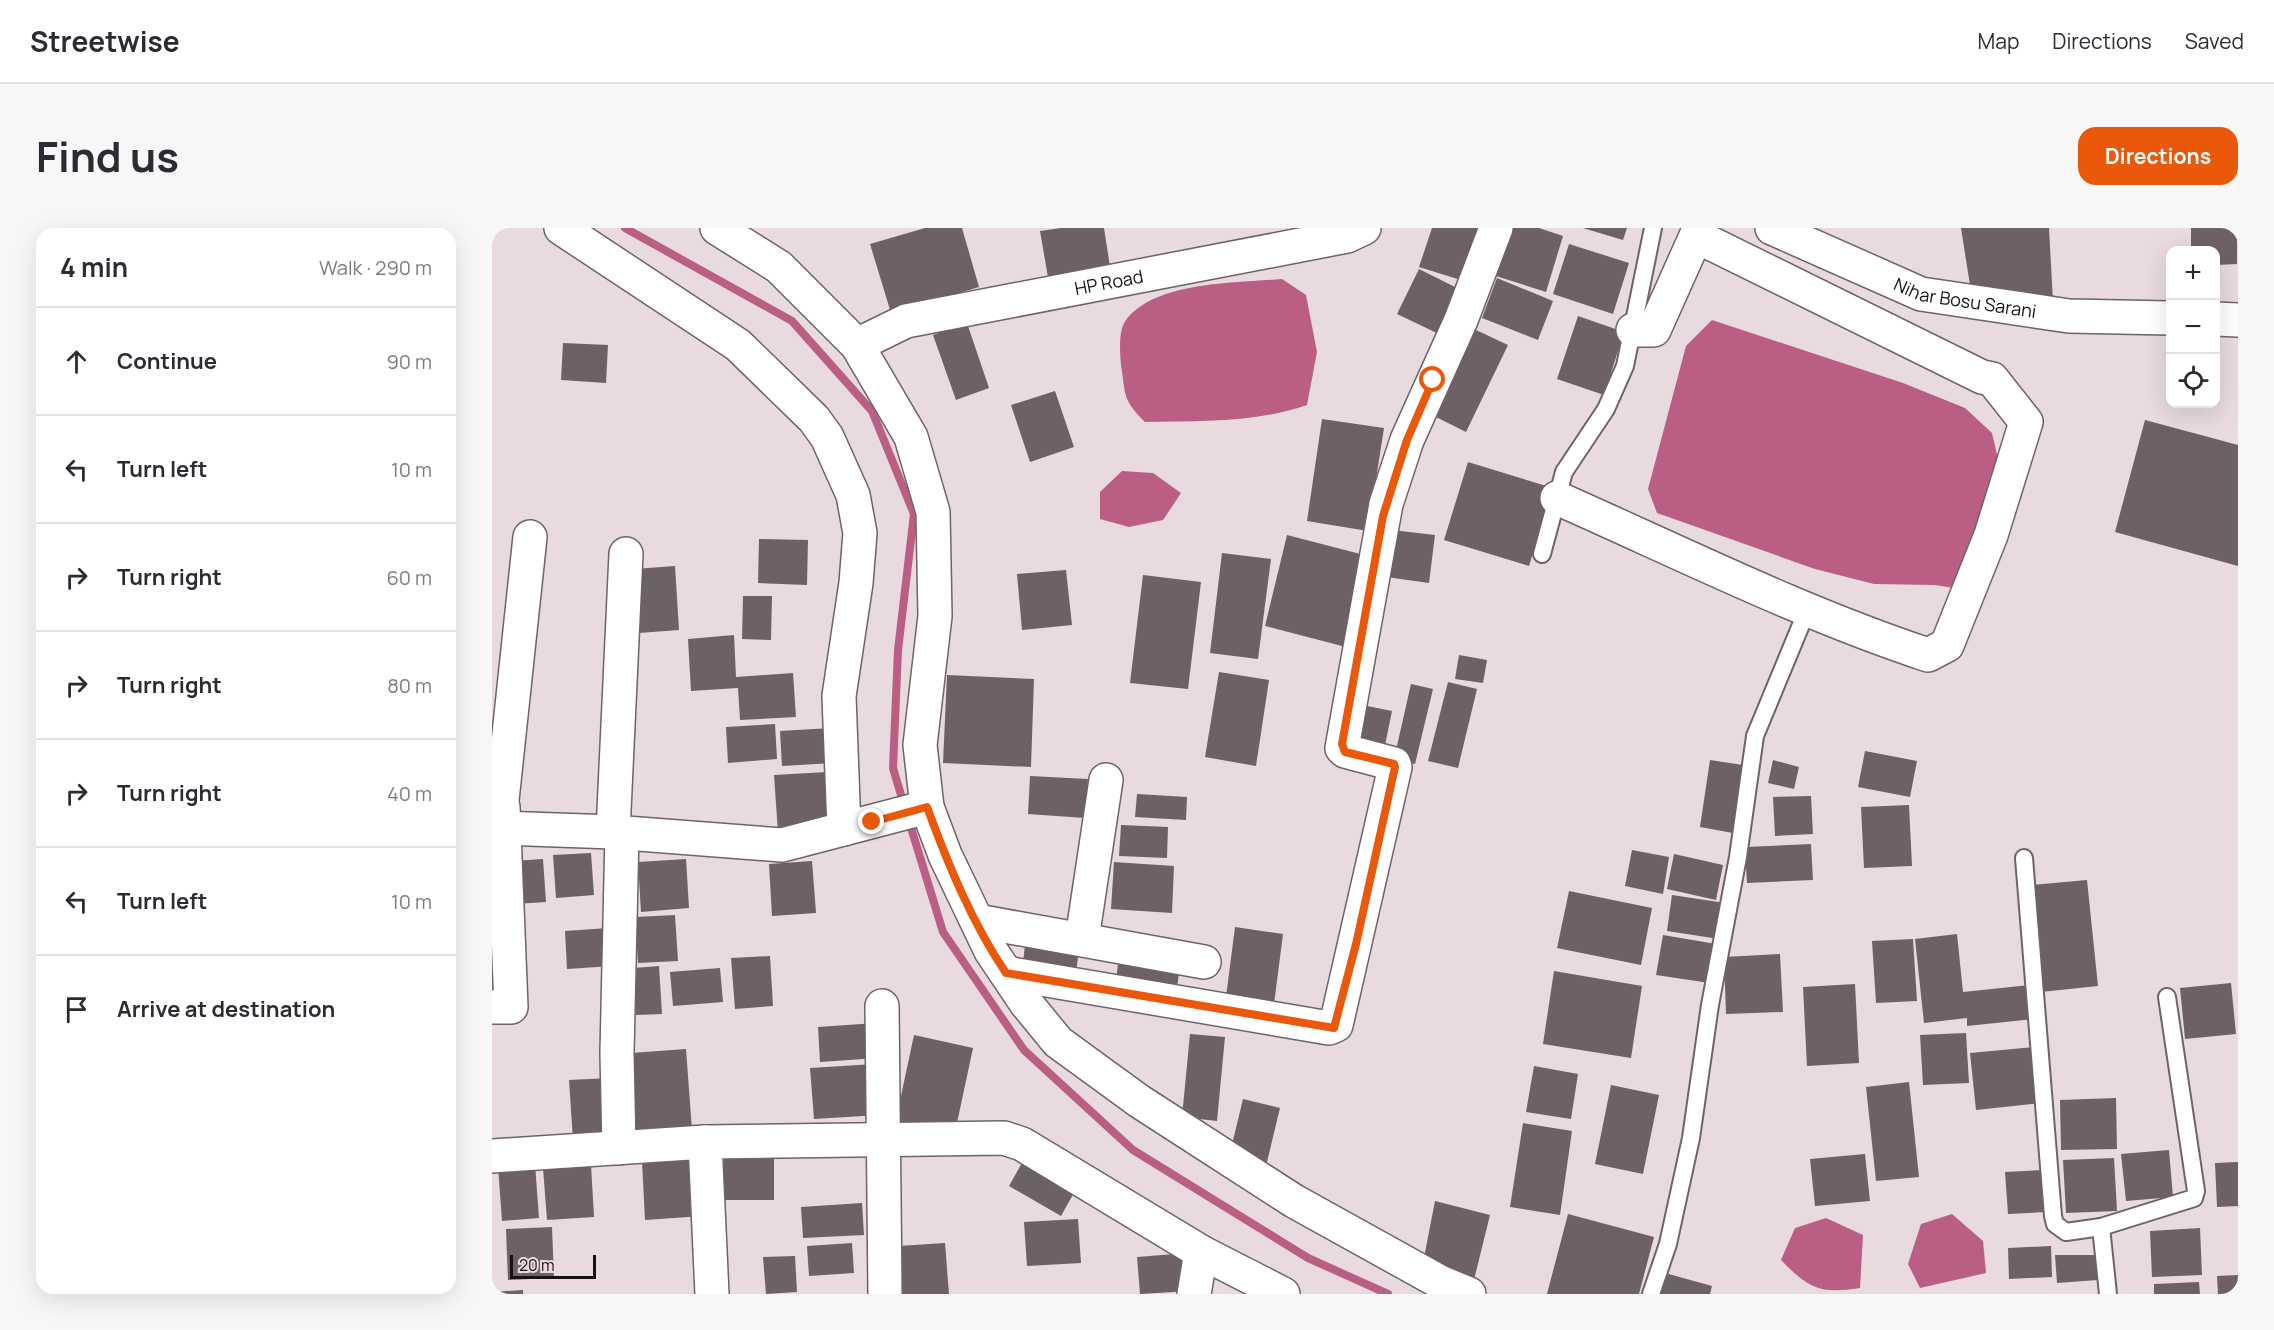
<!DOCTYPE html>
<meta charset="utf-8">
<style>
:root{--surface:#fff;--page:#f7f7f7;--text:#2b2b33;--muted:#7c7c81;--line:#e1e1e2;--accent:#ea580c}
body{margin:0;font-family:Manrope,sans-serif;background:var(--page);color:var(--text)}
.controls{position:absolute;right:18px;top:18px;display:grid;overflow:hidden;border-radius:12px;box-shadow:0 6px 24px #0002}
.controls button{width:54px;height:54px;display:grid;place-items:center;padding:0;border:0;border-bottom:2px solid var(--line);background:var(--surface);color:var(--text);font:30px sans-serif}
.scale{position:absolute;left:18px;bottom:15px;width:86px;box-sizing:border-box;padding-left:6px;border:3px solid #171314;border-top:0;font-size:16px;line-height:21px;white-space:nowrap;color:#171314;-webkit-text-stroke:4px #e8dade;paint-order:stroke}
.stop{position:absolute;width:18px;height:18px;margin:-14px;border:4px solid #ea580c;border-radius:50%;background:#fff}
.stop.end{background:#ea580c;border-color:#fff;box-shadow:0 2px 6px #0008}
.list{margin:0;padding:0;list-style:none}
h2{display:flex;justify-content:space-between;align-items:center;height:78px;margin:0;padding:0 24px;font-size:26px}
h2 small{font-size:20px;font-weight:400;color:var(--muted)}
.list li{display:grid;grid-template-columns:39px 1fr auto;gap:18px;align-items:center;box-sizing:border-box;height:108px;padding:0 24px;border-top:2px solid var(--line)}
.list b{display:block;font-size:22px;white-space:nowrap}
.list em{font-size:20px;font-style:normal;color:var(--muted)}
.icon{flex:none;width:33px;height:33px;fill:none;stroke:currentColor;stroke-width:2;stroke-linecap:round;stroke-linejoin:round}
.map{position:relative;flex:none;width:1746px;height:1066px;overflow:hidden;border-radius:18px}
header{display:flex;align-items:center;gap:36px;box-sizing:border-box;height:84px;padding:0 30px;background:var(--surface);border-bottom:2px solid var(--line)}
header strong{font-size:28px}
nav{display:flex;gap:33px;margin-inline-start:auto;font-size:21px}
.intro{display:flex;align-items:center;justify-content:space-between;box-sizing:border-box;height:144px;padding:0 36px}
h1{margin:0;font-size:42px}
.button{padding:15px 27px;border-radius:18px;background:var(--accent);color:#fff;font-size:21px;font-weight:700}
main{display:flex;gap:36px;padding:0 36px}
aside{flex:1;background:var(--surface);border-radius:18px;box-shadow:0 6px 24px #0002}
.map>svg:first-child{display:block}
</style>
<header>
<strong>Streetwise</strong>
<nav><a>Map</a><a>Directions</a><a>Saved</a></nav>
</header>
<div class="intro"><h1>Find us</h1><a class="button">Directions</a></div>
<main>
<aside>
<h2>4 min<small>Walk · 290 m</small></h2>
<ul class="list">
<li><svg class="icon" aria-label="ahead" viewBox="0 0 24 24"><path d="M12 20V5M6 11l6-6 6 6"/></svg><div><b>Continue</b></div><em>90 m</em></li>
<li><svg class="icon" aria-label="left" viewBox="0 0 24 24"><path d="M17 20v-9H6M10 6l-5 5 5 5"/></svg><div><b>Turn left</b></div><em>10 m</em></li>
<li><svg class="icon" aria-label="right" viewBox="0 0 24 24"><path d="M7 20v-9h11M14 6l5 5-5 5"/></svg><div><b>Turn right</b></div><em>60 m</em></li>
<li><svg class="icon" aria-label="right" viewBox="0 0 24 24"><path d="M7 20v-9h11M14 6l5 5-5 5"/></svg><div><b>Turn right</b></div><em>80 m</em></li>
<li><svg class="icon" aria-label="right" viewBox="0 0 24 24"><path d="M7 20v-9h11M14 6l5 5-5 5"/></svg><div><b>Turn right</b></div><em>40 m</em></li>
<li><svg class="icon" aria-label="left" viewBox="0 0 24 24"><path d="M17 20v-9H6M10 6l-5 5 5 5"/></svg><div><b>Turn left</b></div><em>10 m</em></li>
<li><svg class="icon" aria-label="arrive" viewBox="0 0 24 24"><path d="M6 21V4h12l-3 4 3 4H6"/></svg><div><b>Arrive at destination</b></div></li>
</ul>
</aside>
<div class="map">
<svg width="1746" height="1066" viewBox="0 0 1746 1066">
<rect width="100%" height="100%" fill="#e8dade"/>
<g fill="#ba5f83">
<path d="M790 51 814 67 825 124 815 177C763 195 708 193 653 194 630 171 634 168 629 137 628 125 626 102 634 92 664 53 744 55 790 51Z"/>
<path d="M1220 92 1411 155 1473 180 1500 205 1509 244 1474 362 1443 357 1382 356 1323 341 1165 285 1156 261 1194 118Z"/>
<path d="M630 243 661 245 689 265 671 292 637 299 608 291V264Z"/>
<path d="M1460 986 1491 1013 1494 1045 1428 1060 1416 1036 1429 996Z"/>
<path d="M1334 990 1371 1007 1368 1060C1328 1066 1317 1061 1289 1032L1303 1000Z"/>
</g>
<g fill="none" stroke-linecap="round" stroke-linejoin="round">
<g stroke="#ba5f83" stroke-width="8">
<path d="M133 0 300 93 380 183 422 286 406 422 401 540 412 577"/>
<path d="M416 590 451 704 532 822 641 922 816 1030 896 1066"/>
</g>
</g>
<g fill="#6d6165">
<path d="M433 0H470L487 59 399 85 378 16Z"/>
<path d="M569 0H612L619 45 557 55 548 3Z"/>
<path d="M940 0H989L972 53 927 39Z"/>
<path d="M1019 0H1047L1071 8 1054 64 1004 48Z"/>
<path d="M1091 0H1135L1131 12Z"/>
<path d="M1469 0H1557L1561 74 1480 70Z"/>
<path d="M1699 0H1745V36L1724 37V22H1699Z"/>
<path d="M1077 16 1137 35 1121 86 1061 66Z"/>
<path d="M927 41 971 63 949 107 905 86Z"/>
<path d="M1005 50 1061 73 1046 112 990 90Z"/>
<path d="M1086 88 1132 104 1112 167 1065 151Z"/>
<path d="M475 95 497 160 464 172 441 107Z"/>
<path d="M984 102 1016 117 974 204 942 188Z"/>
<path d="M71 115 116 117 114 155 69 152Z"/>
<path d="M563 163 582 219 538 234 519 177Z"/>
<path d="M830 191 892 200 876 303 815 293Z"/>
<path d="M1653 192 1746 217V338L1623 304Z"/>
<path d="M976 234 1061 260 1037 338 952 312Z"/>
<path d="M900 302 943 307 937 355 894 349Z"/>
<path d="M795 307 876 328 854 419 773 398Z"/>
<path d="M267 311 316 312 315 357 266 355Z"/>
<path d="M730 325 779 331 766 431 718 425Z"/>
<path d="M183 338 187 402 147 405 142 341Z"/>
<path d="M574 342 580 397 530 402 525 346Z"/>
<path d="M651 347 709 354 696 461 638 455Z"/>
<path d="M251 368H280L279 412 250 411Z"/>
<path d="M242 407 244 449 301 445 304 489 248 492 246 460 199 463 196 411Z"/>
<path d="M967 427 995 432 991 455 963 451Z"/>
<path d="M727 444 777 452 764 538 713 529Z"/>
<path d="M455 447 542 451 539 539 451 535Z"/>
<path d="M956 454 985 461 966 540 936 533Z"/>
<path d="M919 456 941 461 923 536 902 531Z"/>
<path d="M870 477 900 483 892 522 862 516Z"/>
<path d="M283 496 285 531 236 535 234 499Z"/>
<path d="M339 500 342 535 290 538 288 503Z"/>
<path d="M1373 523 1425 533 1418 569 1366 559Z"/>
<path d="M1218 532 1251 537 1241 605 1208 599Z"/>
<path d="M1281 532 1307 539 1302 561 1276 555Z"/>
<path d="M335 544 339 601 286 605 282 547Z"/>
<path d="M538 548 596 551 593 590 536 586Z"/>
<path d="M645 566 695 569 694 592 643 589Z"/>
<path d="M1319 568 1321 606 1283 608 1281 569Z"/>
<path d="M1417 577 1420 638 1372 640 1369 579Z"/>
<path d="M629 597 676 599 675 630 627 628Z"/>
<path d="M1319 616 1321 652 1255 655 1253 619Z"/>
<path d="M1140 622 1177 629 1171 666 1133 658Z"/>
<path d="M99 625 102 667 64 670 61 627Z"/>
<path d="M1182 626 1231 637 1224 672 1175 661Z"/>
<path d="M51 631 54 674 23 676 20 633Z"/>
<path d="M194 631 197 680 149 684 146 634Z"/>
<path d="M320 633 324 685 280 688 277 636Z"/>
<path d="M622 634 682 638 680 685 619 681Z"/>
<path d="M1595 652 1606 758 1549 764 1539 657Z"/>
<path d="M1077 663 1160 680 1149 737 1065 720Z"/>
<path d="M1180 667 1233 675 1227 711 1175 703Z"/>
<path d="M183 687 186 733 146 735 143 689Z"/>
<path d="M743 699 791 706 782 776 734 769Z"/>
<path d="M117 700 120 738 75 741 73 703Z"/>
<path d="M1465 706 1471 764 1538 757 1542 791 1475 798V790L1432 795 1423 711Z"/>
<path d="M534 707 588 714 583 752 530 745Z"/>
<path d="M1171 707 1224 716 1218 755 1164 747Z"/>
<path d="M1421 711 1425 773 1384 775 1380 713Z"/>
<path d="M1288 726 1291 784 1234 786 1232 729Z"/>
<path d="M278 728 281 778 243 781 239 730Z"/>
<path d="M627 729 688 737 684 768 623 760Z"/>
<path d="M167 738 170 786 144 787 141 740Z"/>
<path d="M228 740 231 774 181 778 178 744Z"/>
<path d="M1062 743 1150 758 1139 830 1051 816Z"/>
<path d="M1739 755 1744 806 1693 811 1688 760Z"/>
<path d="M1363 756 1367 835 1315 838 1311 759Z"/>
<path d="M384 795 386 830 328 834 326 799Z"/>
<path d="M1474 805 1477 855 1431 857 1428 807Z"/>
<path d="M698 806 733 809 725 893 690 889Z"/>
<path d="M422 807 481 820 462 909 403 896Z"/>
<path d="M1543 819 1549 875 1484 882 1478 825Z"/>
<path d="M194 821 200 902 144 905 139 825Z"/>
<path d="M383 836 387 887 322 891 318 840Z"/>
<path d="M1042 838 1086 846 1079 891 1034 884Z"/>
<path d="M118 850 122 909 81 912 77 852Z"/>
<path d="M1417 854 1427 949 1384 953 1374 859Z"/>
<path d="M1119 857 1167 867 1151 946 1103 936Z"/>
<path d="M1624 870 1625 921 1569 922 1568 872Z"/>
<path d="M751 871 788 880 774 938 737 929Z"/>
<path d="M1031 895 1080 903 1068 987 1018 979Z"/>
<path d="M1677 922 1681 969 1634 973 1629 926Z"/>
<path d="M536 924 588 954 569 988 517 958Z"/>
<path d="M232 926 282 927V972H232Z"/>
<path d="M1373 926 1378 973 1323 978 1318 931Z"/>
<path d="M207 930 211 988 153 992 150 934Z"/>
<path d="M1622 930 1625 983 1574 985 1571 932Z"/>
<path d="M1746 934V978L1725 979 1723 935Z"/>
<path d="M43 936 47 990 10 993 6 938Z"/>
<path d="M99 937 102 989 55 992 51 940Z"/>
<path d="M1552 942 1554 984 1516 986 1513 944Z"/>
<path d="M943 973 998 987 981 1056 930 1040Z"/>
<path d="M370 975 372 1007 311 1010 309 979Z"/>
<path d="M1076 986 1162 1009 1147 1066H1055Z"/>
<path d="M586 991 589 1035 535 1038 532 994Z"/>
<path d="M60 999 62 1050 16 1052 14 1001Z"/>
<path d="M1708 1000 1710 1047 1660 1049 1658 1003Z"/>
<path d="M360 1015 362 1045 317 1048 315 1018Z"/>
<path d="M453 1015 457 1066H409L406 1018Z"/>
<path d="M1559 1018 1560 1049 1517 1051 1516 1020Z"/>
<path d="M695 1025 698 1063 648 1066 645 1029Z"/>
<path d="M1563 1027H1605L1606 1052 1565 1055Z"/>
<path d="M303 1028 305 1064 274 1066 271 1029Z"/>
<path d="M1173 1045 1220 1058 1218 1066H1167Z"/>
<path d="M1746 1047V1066H1726L1725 1048Z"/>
<path d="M1707 1054 1708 1066H1662V1056Z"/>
<path d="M31 1062V1066H0V1064Z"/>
</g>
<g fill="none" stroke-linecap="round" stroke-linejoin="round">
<g stroke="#6f6367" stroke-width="20">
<g id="service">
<path d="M1050 326 1072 244 1114 181 1133 138 1161 0"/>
<path d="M1532 630 1561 988 1563 996 1574 1004 1609 999 1616 1066"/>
<path d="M1609 999 1702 970 1704 963 1675 769"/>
<path d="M1159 1066 1176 1016 1199 910 1218 777 1246 629 1263 508 1316 380"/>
</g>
</g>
<g stroke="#6f6367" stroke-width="36">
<g id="minor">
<path d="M69 0 246 117 322 191 335 209 361 267 368 305 364 355 347 468 352 601"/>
<path d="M225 0 287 39 365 117 419 209 441 284 443 388 428 517 435 579 453 627 499 723 534 775 566 814 647 873 802 973 948 1054 977 1066"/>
<path id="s1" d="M1280 0 1429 66 1577 88 1678 90"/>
<path d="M1724 91 1746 92"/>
<path id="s2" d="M365 117 414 93 855 8 872 0"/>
<path d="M1065 270C1187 324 1309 385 1436 427L1455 417 1499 307 1534 194 1500 151 1490 149 1204 8 1162 102H1141"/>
<path d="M10 572 38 309"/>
<path d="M12 600 121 604 290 617 435 579"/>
<path d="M121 604 134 326"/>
<path d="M485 693 712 734"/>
<path d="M590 711 614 552"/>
<path d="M514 745 837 800 844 797 903 539 902 536 853 523 850 520 894 276 915 212 969 92 1004 0"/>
<path d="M390 778 393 1066"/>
<path d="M0 779H19L11 579"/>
<path d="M213 914 512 910 530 916 709 1024 791 1066"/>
<path d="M127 920 125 825 130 605"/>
<path d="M0 928 213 914 220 1066"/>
<path d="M702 1066 709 1024"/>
</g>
</g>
<use href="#service" stroke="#fff" stroke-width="16"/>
<use href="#minor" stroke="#fff" stroke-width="33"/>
</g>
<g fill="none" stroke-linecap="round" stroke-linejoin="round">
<path stroke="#ea580c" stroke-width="8" d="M380 594 435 579C456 636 480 695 514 745L842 800 864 716 903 539 902 536 853 524 850 516 891 288 915 212 941 152"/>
</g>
<g text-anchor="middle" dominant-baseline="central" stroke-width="5" stroke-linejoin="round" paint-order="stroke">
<g font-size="18" fill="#171314" stroke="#e8dade">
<text stroke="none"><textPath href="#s2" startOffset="261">HP Road</textPath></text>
<text stroke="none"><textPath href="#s1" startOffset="207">Nihar Bosu Sarani</textPath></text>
</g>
</g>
</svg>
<div class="controls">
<button>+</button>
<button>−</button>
<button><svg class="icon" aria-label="locate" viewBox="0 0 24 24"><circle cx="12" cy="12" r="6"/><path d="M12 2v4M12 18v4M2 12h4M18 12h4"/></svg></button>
</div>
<div class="scale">20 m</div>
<div class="stop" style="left:941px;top:152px"></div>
<div class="stop end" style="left:380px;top:594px"></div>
</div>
</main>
